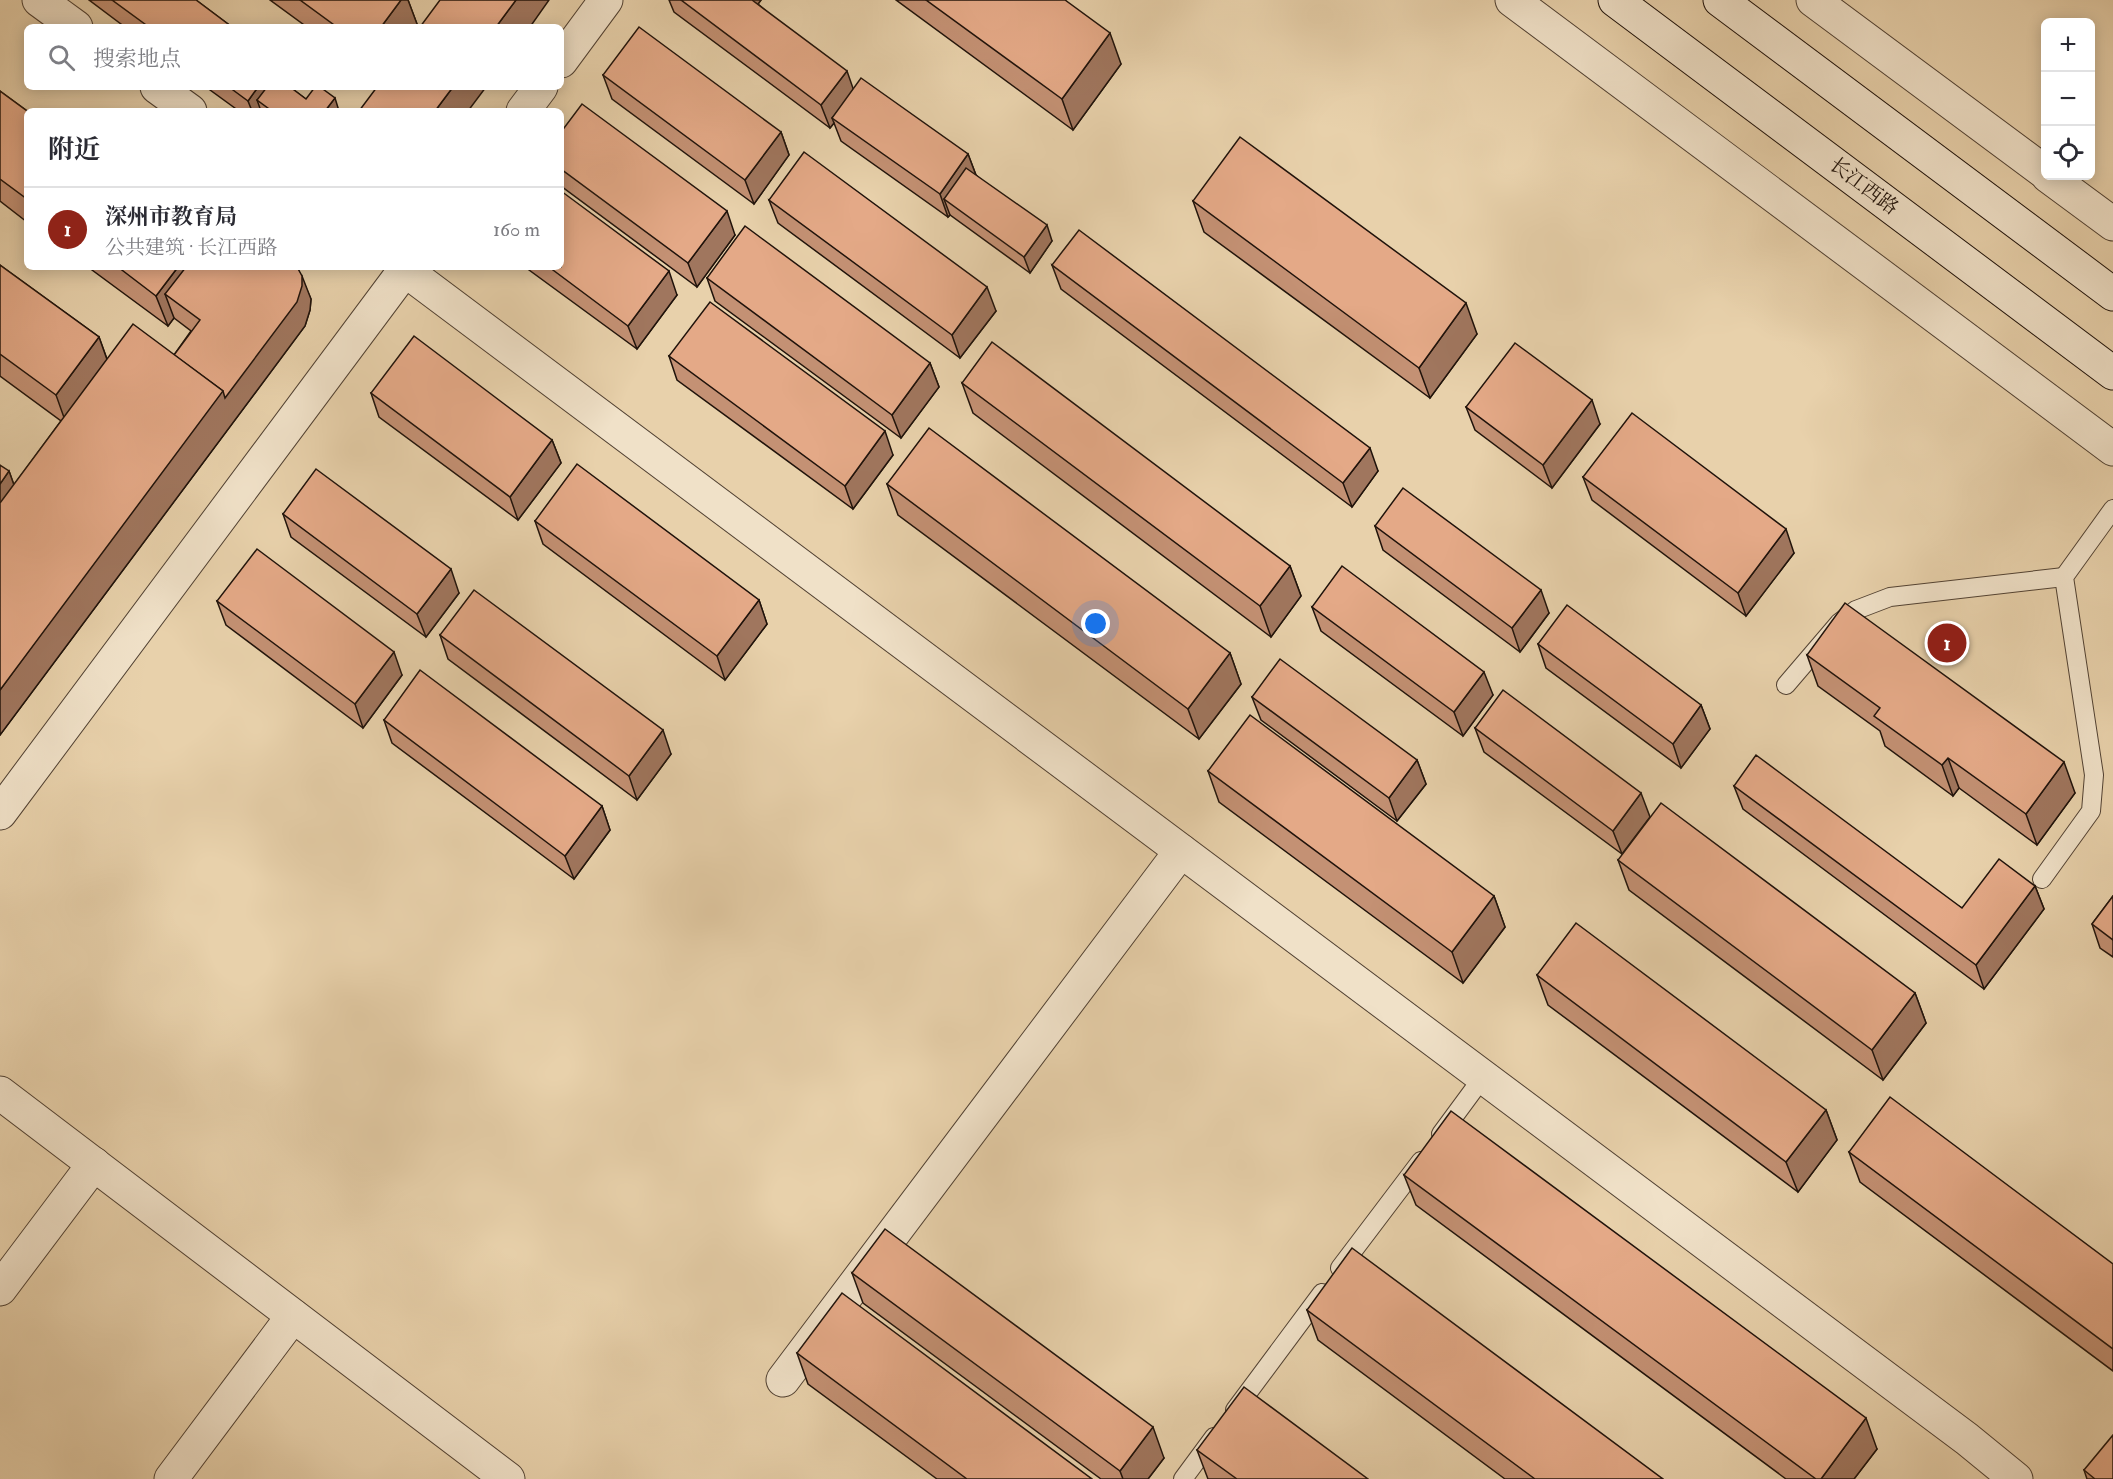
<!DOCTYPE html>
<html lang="zh">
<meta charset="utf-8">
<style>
:root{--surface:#fff;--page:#f2f2f3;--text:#2b2b33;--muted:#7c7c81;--line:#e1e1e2;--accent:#8f2418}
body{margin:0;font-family:"IM FELL Double Pica","Noto Serif SC",serif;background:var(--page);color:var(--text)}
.controls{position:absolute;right:18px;top:18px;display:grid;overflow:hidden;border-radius:9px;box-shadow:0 3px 15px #0003}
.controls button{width:54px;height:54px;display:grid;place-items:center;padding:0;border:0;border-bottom:2px solid var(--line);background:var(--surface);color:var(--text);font:30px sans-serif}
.you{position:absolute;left:1096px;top:624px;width:21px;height:21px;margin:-15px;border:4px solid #fff;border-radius:50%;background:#1a73e8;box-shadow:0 0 0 9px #1a73e833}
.badge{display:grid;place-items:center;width:39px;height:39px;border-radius:50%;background:var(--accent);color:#fff;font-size:20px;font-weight:700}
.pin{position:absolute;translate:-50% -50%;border:3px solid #fff;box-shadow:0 2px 6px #0006}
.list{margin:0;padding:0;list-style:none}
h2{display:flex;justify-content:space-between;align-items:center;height:78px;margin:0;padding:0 24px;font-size:26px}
h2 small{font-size:20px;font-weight:400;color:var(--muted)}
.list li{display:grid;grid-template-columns:39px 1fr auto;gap:18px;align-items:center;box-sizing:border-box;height:84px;padding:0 24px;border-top:2px solid var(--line)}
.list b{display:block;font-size:22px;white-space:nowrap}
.list p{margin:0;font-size:20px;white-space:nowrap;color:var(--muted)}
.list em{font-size:20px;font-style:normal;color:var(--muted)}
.icon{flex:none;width:33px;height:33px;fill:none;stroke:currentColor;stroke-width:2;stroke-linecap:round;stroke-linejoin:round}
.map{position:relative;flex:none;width:2113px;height:1479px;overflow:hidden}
.search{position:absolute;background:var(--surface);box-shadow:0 3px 15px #0003;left:24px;top:24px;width:540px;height:66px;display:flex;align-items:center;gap:15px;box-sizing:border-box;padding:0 21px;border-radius:9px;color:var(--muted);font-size:22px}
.panel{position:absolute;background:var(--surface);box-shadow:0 3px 15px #0003;left:24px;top:108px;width:540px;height:162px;border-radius:9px}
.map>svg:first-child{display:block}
</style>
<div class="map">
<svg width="2113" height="1479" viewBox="0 0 2113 1479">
<rect width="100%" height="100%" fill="#e8d1ab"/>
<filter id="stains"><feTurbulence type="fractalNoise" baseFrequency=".00333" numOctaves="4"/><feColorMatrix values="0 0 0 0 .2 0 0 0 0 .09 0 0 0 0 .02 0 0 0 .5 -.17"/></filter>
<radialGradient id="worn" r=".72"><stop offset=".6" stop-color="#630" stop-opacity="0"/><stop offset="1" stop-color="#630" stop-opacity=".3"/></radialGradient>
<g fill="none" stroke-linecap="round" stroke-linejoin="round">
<g stroke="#524233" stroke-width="20">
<g id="service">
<path d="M1786 685 1839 623 1856 610 1890 597 2064 577"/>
<path d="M2042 879 2091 811 2094 775 2064 577 2113 509"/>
<path d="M1441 1134 1483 1077"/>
<path d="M1340 1268 1421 1161"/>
<path d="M1235 1410 1322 1293"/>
<path d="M1183 1479 1214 1437"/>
</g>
</g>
<g stroke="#524233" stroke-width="35">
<g id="minor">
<path d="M1512 0 2113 449"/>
<path d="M1813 0 2046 173"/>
<path d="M2048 176 2113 224"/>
<path d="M0 1093 508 1479"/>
<path d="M0 1289 94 1164"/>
<path d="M783 1380 1181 851"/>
<path d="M171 1479 293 1316"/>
</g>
</g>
<g stroke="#524233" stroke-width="35">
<g id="tertiary">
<path d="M39 0 76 27"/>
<path d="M561 61 606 0"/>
<path d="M157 87 190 111"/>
<path d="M523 111 541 87"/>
<path d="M401 267 1967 1439 2016 1479"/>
<path d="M0 813 407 267"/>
</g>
</g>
<g stroke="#20130b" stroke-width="35">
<g id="secondary">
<path d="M1615 0 2113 373"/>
<path d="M1720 0 2113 294"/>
</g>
</g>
<use href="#service" stroke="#f0e1c8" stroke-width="18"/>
<use href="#minor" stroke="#f0e1c8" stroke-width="33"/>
<use href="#tertiary" stroke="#f0e1c8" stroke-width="33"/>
<use href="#secondary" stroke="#f0e1c8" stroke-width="33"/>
</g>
<g fill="#c49174" stroke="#20130b" stroke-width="1.5">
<path d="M89 0H196L232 27H125Z"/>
<path d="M270 0H408L417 24 414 27H307Z"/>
<path d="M669 0H761L758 4 853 89 968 154 976 175 1052 241 1030 273 950 215 948 217 841 141 834 123 830 128 674 12Z"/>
<path d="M896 0H1065L1121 64 1073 130Z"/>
<path d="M603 75 781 132 789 155 754 204 612 99Z"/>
<path d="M206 87H290L306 99 339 111H239Z"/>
<path d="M0 91 27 111V222L0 201Z"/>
<path d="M561 132 735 235 697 287 561 186Z"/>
<path d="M769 200 996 311 960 358 778 223Z"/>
<path d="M1193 201 1477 334 1430 398 1204 232Z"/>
<path d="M0 265 99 337 107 359 174 355 191 331 174 318 168 326 88 267H297L311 299 310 310 305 326 0 735 9 471 14 485 61 421 0 376Z"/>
<path d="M1052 265 1378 471 1352 507 1061 289Z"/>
<path d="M525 267H561L677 295 637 349Z"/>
<path d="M707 278 930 363 939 387 901 438 715 301Z"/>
<path d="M669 356 893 455 853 509 677 380Z"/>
<path d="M962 383 1290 566 1301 596 1271 637 973 413Z"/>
<path d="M371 393 552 440 561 463 518 520 379 417Z"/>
<path d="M1466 407 1600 424 1552 488 1475 430Z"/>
<path d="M1583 477 1794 553 1746 616 1592 500Z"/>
<path d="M887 484 1230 653 1241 684 1199 739 898 515Z"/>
<path d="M283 514 459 593 426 637 291 537Z"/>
<path d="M535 521 759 600 767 624 725 680 543 544Z"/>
<path d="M1375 526 1549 613 1520 652 1383 550Z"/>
<path d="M217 601 402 675 363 728 226 625Z"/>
<path d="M1312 607 1493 695 1463 736 1321 631Z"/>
<path d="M440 635 671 754 637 800 448 659Z"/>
<path d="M1538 644 1701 705 1710 729 1681 768 1546 668Z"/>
<path d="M1807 655 2075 793 2037 845 1959 788 1953 796 1885 746 1880 731 1818 686Z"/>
<path d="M1252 697 1417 760 1426 784 1397 821 1261 720Z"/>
<path d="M384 720 602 806 610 830 574 879 392 743Z"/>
<path d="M1475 728 1650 817 1622 854 1484 752Z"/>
<path d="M1208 771 1494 896 1505 927 1463 983 1219 802Z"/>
<path d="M1734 786 1962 908 2035 886 2044 909 1984 989 1743 809Z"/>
<path d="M1618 860 1915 993 1926 1023 1883 1080 1629 890Z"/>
<path d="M2113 896V957L2100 948 2092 924Z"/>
<path d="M1537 975 1826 1110 1837 1140 1798 1192 1548 1005Z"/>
<path d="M1849 1152 2113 1264V1371L1860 1182Z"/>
<path d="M1404 1175 1877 1449 1854 1479H1786L1416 1205Z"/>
<path d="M852 1273 1164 1458 1148 1479H1101L863 1303Z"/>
<path d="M1307 1310 1663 1479H1505L1318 1340Z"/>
<path d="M797 1353 1092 1479H937L808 1384Z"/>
<path d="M1197 1450 1368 1479H1208Z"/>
<path d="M2084 1470 2113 1479H2087Z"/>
</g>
<g fill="#a0765e" stroke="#20130b" stroke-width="1.5">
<path d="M401 0H408L417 24 414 27H381Z"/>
<path d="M516 0H549L530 27H496Z"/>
<path d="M744 0H761L750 15Z"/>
<path d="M1110 33 1121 64 1073 130 1062 99Z"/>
<path d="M847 71 855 94 832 118 834 123 830 128 821 105Z"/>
<path d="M258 87H284L257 100 261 111H252L248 101Z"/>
<path d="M453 87H486L468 111H435Z"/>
<path d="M335 98 339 111H325Z"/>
<path d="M781 132 789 155 754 204 745 180Z"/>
<path d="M968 154 977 178 944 199 950 215 948 217 940 194Z"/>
<path d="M727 211 735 235 697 287 688 263Z"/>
<path d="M1047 225 1052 241 1030 273 1024 257Z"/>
<path d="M178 267H209L165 294 174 318 168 326 156 296Z"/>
<path d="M669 271 677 295 637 349 628 326Z"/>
<path d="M302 276 311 299 310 310 305 326 0 735V690Z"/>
<path d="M987 287 996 311 960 358 952 335Z"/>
<path d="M1466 303 1477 334 1430 398 1419 368Z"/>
<path d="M99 337 110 368 67 426 56 395Z"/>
<path d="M930 363 939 387 901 438 892 415Z"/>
<path d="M1592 400 1600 424 1552 488 1543 465Z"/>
<path d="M885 431 893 455 853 509 845 486Z"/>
<path d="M552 440 561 463 518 520 510 497Z"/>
<path d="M1370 448 1378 471 1352 507 1343 483Z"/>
<path d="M9 471 20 502 0 529V484Z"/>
<path d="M1786 529 1794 553 1746 616 1738 593Z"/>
<path d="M1290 566 1301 596 1271 637 1260 606Z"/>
<path d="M451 569 459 593 426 637 417 614Z"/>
<path d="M1541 590 1549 613 1520 652 1512 628Z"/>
<path d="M759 600 767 624 725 680 717 656Z"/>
<path d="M394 652 402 675 363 728 355 704Z"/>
<path d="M1230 653 1241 684 1199 739 1188 709Z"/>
<path d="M1484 672 1493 695 1463 736 1454 712Z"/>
<path d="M1701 705 1710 729 1681 768 1673 744Z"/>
<path d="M663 730 671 754 637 800 629 776Z"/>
<path d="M1948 758 1959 788 1953 796 1942 765Z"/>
<path d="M1417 760 1426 784 1397 821 1389 798Z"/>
<path d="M2064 762 2075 793 2037 845 2026 814Z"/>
<path d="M1641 793 1650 817 1622 854 1613 831Z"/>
<path d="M602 806 610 830 574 879 565 856Z"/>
<path d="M2035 886 2044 909 1984 989 1976 965Z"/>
<path d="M1494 896 1505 927 1463 983 1452 952Z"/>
<path d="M1915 993 1926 1023 1883 1080 1872 1050Z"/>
<path d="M1826 1110 1837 1140 1798 1192 1786 1162Z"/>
<path d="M1866 1418 1877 1449 1854 1479H1821Z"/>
<path d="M1153 1427 1164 1458 1148 1479H1123L1120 1471Z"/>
</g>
<g fill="#e4a987" stroke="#20130b" stroke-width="1.5">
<path d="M112 0H196L232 27H149Z"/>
<path d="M300 0H401L381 27H337Z"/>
<path d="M440 0H516L496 27H420Z"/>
<path d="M681 0H752L847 71 821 105Z"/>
<path d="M926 0H1065L1110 33 1062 99Z"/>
<path d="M639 27 781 132 745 180 603 75Z"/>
<path d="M861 78 968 154 940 194 832 118Z"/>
<path d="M229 87H258L248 101Z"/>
<path d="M267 87H290L306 99 315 87H320L335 98 325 111H272L257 100Z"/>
<path d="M377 87H453L435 111H359Z"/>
<path d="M0 91 27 111V199L0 179Z"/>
<path d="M582 104 727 211 688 263 561 169V132Z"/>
<path d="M1240 137 1466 303 1419 368 1193 201Z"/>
<path d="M804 152 987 287 952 335 769 200Z"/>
<path d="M966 168 1047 225 1024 257 944 199Z"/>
<path d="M561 191 669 271 628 326 549 267H561Z"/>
<path d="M745 226 930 363 892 415 707 278Z"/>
<path d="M1079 230 1370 448 1343 483 1052 265Z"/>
<path d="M0 265 99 337 56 395 0 354Z"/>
<path d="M118 267H178L156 296Z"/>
<path d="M186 267H297L302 276V286L297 302 225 398 223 391 174 355 200 320 165 294Z"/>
<path d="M710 302 885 431 845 486 669 356Z"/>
<path d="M133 324 223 391 0 690V503Z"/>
<path d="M414 336 552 440 510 497 371 393Z"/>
<path d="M992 342 1290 566 1260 606 962 383Z"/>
<path d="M1515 343 1592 400 1543 465 1466 407Z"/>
<path d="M1632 413 1786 529 1738 593 1583 477Z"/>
<path d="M929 428 1230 653 1188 709 887 484Z"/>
<path d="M577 464 759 600 717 656 535 521Z"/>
<path d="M0 465 9 471 0 484Z"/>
<path d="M316 469 451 569 417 614 283 514Z"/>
<path d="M1403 488 1541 590 1512 628 1375 526Z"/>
<path d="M257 549 394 652 355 704 217 601Z"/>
<path d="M1342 566 1484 672 1454 712 1312 607Z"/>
<path d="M474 590 663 730 629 776 440 635Z"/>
<path d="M1845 603 2064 762 2026 814 1948 758 1942 765 1874 716 1880 708 1807 655Z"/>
<path d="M1567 605 1701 705 1673 744 1538 644Z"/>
<path d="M1280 659 1417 760 1389 798 1252 697Z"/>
<path d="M420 670 602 806 565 856 384 720Z"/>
<path d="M1503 690 1641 793 1613 831 1475 728Z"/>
<path d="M1250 715 1494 896 1452 952 1208 771Z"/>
<path d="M1756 755 1962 908 1999 859 2035 886 1976 965 1734 786Z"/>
<path d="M1661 803 1915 993 1872 1050 1618 860Z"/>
<path d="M2113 896V940L2092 924Z"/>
<path d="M1576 923 1826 1110 1786 1162 1537 975Z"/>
<path d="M1890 1097 2113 1264V1349L1849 1152Z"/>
<path d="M1451 1111 1866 1418 1821 1479H1816L1404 1175Z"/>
<path d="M885 1229 1153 1427 1120 1471 852 1273Z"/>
<path d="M1352 1248 1663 1479H1535L1307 1310Z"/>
<path d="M842 1293 1092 1479H967L797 1353Z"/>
<path d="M1244 1387 1368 1479H1237L1197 1450Z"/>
<path d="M2113 1435V1479H2095L2084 1470Z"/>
</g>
<g text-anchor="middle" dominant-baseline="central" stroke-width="6" stroke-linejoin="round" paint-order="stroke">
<g font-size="20" fill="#20130b" stroke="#f0e1c8">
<text transform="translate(1864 186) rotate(37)">长江西路</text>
</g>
</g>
<rect width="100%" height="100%" filter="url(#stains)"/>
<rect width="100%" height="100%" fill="url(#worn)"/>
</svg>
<div class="controls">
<button>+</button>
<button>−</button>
<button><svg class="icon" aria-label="locate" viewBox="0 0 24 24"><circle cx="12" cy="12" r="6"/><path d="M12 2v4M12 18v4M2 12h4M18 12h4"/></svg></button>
</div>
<div class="you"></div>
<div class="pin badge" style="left:1947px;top:643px">1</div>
<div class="search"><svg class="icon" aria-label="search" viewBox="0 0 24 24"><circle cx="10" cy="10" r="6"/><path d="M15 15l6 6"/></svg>搜索地点</div>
<section class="panel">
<h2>附近<small></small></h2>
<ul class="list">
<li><span class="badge">1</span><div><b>深州市教育局</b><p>公共建筑 · 长江西路</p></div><em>160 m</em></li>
</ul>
</section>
</div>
